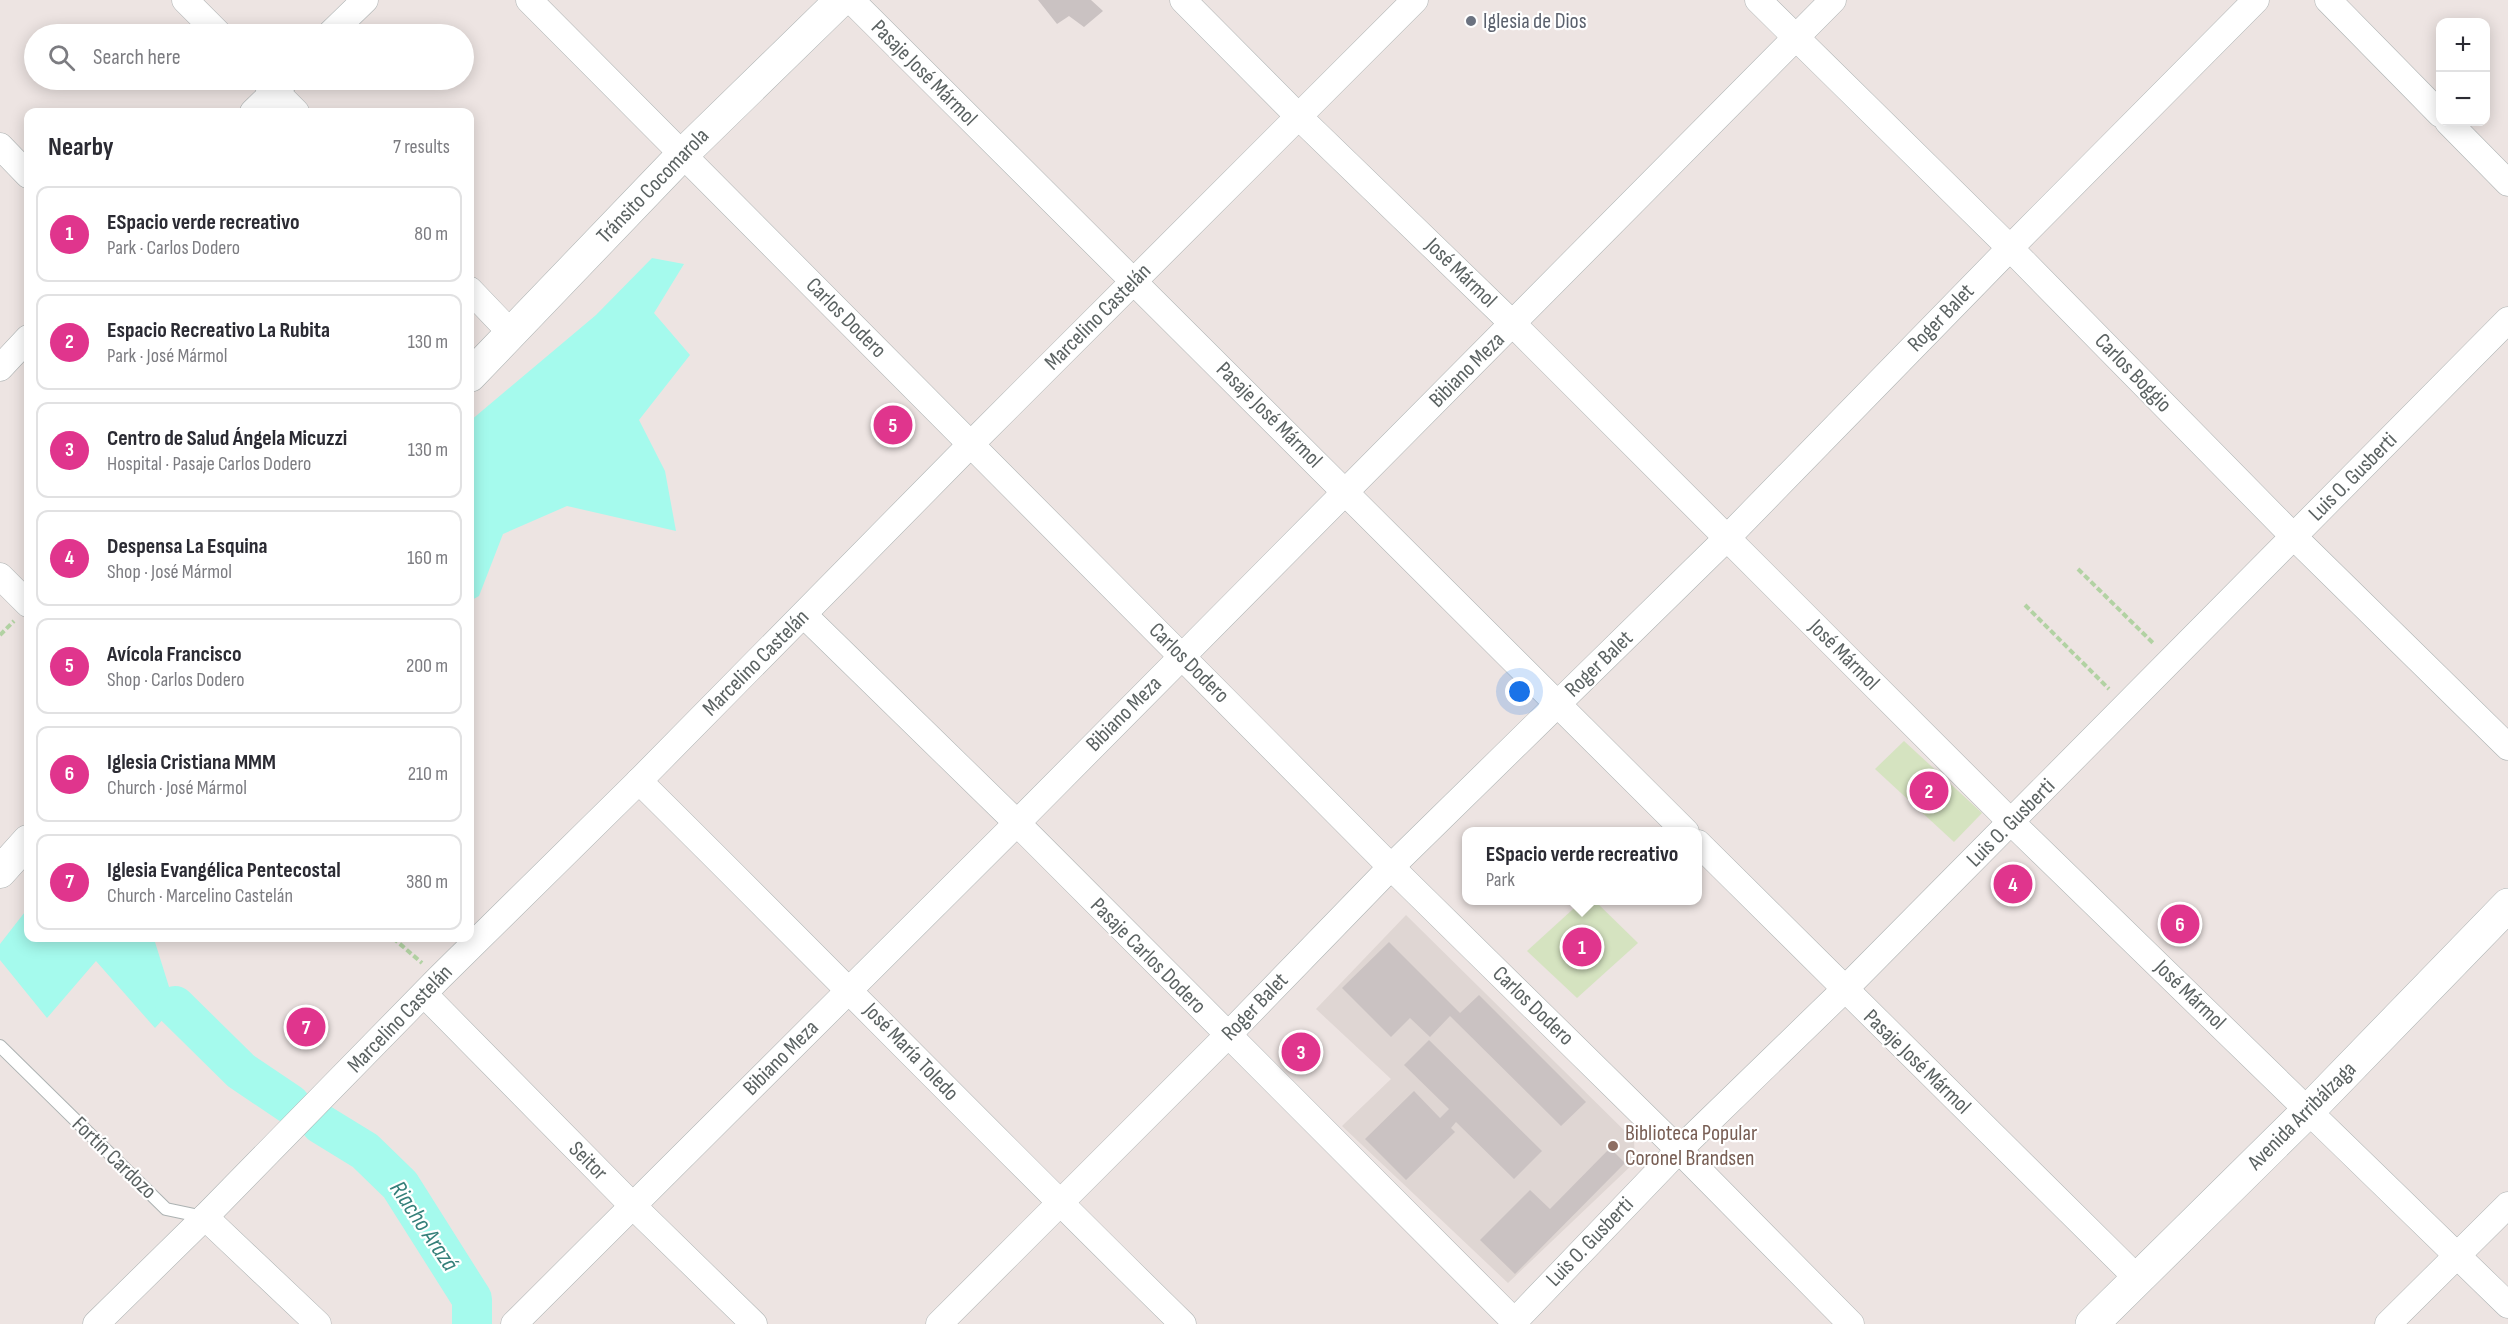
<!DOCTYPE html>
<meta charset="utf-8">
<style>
:root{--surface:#fff;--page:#f2f2f3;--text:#2b2b33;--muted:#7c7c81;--line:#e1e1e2;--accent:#e0358d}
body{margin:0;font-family:"Sofia Sans Condensed",sans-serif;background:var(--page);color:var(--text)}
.controls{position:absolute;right:18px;top:18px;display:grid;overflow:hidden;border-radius:12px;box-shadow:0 3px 15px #0003}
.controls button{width:54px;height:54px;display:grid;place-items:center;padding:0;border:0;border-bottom:2px solid var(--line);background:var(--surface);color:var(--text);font:30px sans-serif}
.you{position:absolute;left:1520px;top:692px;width:21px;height:21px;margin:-15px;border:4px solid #fff;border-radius:50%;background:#1a73e8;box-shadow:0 0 0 9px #1a73e833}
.badge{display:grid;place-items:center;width:39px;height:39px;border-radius:50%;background:var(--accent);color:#fff;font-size:20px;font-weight:700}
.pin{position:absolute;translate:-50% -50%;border:3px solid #fff;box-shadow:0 2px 6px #0006}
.popup{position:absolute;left:1462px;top:827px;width:240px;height:78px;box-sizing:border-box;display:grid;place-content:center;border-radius:12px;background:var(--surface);filter:drop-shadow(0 2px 4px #0005);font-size:20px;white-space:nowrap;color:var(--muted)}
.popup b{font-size:22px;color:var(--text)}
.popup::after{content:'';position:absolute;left:50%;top:100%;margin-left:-12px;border:12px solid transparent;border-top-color:var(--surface)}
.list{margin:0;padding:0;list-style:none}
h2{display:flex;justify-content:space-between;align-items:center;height:78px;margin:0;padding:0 24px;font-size:26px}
h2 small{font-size:20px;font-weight:400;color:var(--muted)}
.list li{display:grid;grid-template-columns:39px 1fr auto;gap:18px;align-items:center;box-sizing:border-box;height:96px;margin:0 12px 12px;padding:0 12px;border:2px solid var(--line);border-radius:12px}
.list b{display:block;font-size:22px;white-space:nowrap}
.list p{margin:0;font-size:20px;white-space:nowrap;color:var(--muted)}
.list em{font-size:20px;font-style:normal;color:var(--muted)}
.icon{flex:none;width:33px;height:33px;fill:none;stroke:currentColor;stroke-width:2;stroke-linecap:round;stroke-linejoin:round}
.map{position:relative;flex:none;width:2508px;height:1324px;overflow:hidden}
.search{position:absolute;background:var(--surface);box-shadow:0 3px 15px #0003;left:24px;top:24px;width:450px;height:66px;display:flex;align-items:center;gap:15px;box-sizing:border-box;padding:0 21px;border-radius:33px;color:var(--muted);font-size:22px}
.panel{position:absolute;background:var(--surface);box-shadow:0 3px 15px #0003;left:24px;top:108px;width:450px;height:834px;border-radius:12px}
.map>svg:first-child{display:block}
</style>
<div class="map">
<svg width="2508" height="1324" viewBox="0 0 2508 1324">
<rect width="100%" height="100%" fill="#ede4e2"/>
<path fill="#dfd6d3" d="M1406 915 1634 1140 1635 1162 1508 1283 1342 1126 1391 1079 1316 1009Z"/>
<g fill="#d5e3c0">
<path d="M1904 741 1982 813 1954 842 1875 769Z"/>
<path d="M1583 900 1595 901 1638 943 1577 998 1527 951Z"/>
</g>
<g fill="#a5faed">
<path d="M652 258 684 264 654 313 690 355 639 420 665 471 676 531 567 506 503 534 479 596 470 601V421L596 315Z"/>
<path d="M28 908V938H157L155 942 175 1006 155 1028 96 961 47 1018 0 960V944Z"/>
</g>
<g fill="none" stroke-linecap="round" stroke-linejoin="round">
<g stroke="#a5faed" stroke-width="40">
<path d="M175 1006 241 1071 290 1104"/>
<path d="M321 1124 365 1151 400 1185 472 1299V1324"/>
</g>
</g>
<g fill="#cac2c2">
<path d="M1038 0H1091L1103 11 1084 27 1069 16 1057 24Z"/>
<path d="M1389 942 1460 1013 1479 995 1586 1102 1561 1126 1450 1016 1430 1037 1410 1018 1391 1037 1342 988Z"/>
<path d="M1429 1040 1542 1151 1514 1179 1456 1122 1451 1128 1455 1132 1406 1180 1365 1139 1414 1091 1440 1118 1449 1109 1404 1065Z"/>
<path d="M1610 1148 1625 1163 1515 1274 1480 1240 1530 1190 1550 1209Z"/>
</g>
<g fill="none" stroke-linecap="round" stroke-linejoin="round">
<g stroke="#acb2b2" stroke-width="14">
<path id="service" d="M0 1046 166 1209 204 1217"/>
</g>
<g stroke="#acb2b2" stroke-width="27">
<g id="minor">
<path d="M185 0 219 34"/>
<path d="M529 0 1391 867 1679 1150 1851 1324"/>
<path d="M851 0 1686 832"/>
<path d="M1183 0 1299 117 1513 324 2011 822 2508 1305"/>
<path d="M1758 0 2010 248 2294 537 2508 747"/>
<path d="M2328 0 2440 114"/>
<path d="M330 34 365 0"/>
<path d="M264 80 296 112"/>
<path d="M253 112 286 80"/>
<path d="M2448 122 2508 183"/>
<path d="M0 146 28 175"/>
<path d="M470 290 511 333"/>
<path d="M0 368 28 338"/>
<path d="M0 576 28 604"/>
<path d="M804 615 1017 823 1517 1324"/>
<path d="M639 781C821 961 1000 1145 1183 1324"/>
<path d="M1698 843 2138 1279"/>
<path d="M425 995 633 1206 754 1324"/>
<path d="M205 1217 318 1324"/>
<path d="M96 1324 205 1217 439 978 639 781 971 444 1415 0"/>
<path d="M514 1324 1017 823 1833 0"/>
<path d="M939 1324 1227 1036 1391 867 1727 538 2010 248 2256 0"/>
<path d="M1512 1324 1679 1150 1844 990 2508 320"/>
<path d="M2388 1324 2508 1205"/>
</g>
</g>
<g stroke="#acb2b2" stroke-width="33">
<g id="tertiary">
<path d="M470 376 683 154 841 0"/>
<path d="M0 872 28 841"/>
</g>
</g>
<g stroke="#abb2b2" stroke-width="34">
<path id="secondary" d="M2092 1324 2309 1110 2508 905"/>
</g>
<g stroke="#b2d2a3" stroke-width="4" stroke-dasharray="6 3" stroke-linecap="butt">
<path d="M2078 569 2154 644"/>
<path d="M2025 605 2109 689"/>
<path d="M0 635 14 621"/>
<path d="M393 938 422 963"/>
</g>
<use href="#service" stroke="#fff" stroke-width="12"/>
<use href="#minor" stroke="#fff" stroke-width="26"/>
<use href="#tertiary" stroke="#fff" stroke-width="32"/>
<use href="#secondary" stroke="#fff" stroke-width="33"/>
</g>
<circle fill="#6b7280" stroke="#fff" stroke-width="2" cx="1471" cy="21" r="6"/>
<circle fill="#8d6e63" stroke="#fff" stroke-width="2" cx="1613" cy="1146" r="6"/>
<g text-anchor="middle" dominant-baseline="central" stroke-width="4.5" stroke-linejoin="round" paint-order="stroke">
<g font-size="22" fill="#5b616d" stroke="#fff" text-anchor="start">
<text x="1483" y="21">Iglesia de Dios</text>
</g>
<g font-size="22" fill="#5b6262" stroke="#fff">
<text transform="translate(924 73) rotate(45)">Pasaje José Mármol</text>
<text transform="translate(653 186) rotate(-46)">Tránsito Cocomarola</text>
<text transform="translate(1461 273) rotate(44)">José Mármol</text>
<text transform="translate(1098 317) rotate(-45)">Marcelino Castelán</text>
<text transform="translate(846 318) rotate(45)">Carlos Dodero</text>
<text transform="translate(1941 318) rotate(-46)">Roger Balet</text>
<text transform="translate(1467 370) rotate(-45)">Bibiano Meza</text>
<text transform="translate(2133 373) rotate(46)">Carlos Boggio</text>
<text transform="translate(1269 415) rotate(45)">Pasaje José Mármol</text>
<text transform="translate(2353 477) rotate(-45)">Luis O. Gusberti</text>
<text transform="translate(1844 655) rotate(45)">José Mármol</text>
<text transform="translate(756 663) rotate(-45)">Marcelino Castelán</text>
<text transform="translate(1189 663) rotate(45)">Carlos Dodero</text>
<text transform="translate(1599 664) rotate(-44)">Roger Balet</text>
<text transform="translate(1124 714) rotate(-45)">Bibiano Meza</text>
<text transform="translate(2011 823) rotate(-45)">Luis O. Gusberti</text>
<text transform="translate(1148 956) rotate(45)">Pasaje Carlos Dodero</text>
<text transform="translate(2190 995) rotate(44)">José Mármol</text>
<text transform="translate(1533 1006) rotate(44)">Carlos Dodero</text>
<text transform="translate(1255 1007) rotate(-46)">Roger Balet</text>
<text transform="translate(400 1019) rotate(-46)">Marcelino Castelán</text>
<text transform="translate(911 1052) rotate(46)">José María Toledo</text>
<text transform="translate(781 1058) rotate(-45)">Bibiano Meza</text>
<text transform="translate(1917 1062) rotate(44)">Pasaje José Mármol</text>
<text transform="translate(2302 1116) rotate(-45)">Avenida Arribálzaga</text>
<text transform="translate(114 1158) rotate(44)">Fortín Cardozo</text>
<text transform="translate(588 1161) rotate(45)">Seitor</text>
<text transform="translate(1590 1242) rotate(-46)">Luis O. Gusberti</text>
</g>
<g font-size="22" fill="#785e54" stroke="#fff" text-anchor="start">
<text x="1625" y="1133">Biblioteca Popular<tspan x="1625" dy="25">Coronel Brandsen</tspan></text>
</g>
<g font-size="24" font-style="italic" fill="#35807a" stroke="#fff">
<text transform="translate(424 1226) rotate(56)">Riacho Arazá</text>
</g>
</g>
</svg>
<div class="controls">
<button>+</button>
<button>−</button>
</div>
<div class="you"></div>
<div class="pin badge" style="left:1582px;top:947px">1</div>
<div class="popup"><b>ESpacio verde recreativo</b>Park</div>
<div class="pin badge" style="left:1929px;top:791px">2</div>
<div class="pin badge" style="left:1301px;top:1052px">3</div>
<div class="pin badge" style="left:2013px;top:884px">4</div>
<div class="pin badge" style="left:893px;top:425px">5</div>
<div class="pin badge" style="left:2180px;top:924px">6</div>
<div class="pin badge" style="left:306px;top:1027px">7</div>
<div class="search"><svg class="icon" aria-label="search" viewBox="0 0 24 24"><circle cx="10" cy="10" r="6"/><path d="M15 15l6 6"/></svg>Search here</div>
<section class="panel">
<h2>Nearby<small>7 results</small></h2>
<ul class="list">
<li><span class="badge">1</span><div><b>ESpacio verde recreativo</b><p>Park · Carlos Dodero</p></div><em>80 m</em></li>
<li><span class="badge">2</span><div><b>Espacio Recreativo La Rubita</b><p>Park · José Mármol</p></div><em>130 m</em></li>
<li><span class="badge">3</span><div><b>Centro de Salud Ángela Micuzzi</b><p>Hospital · Pasaje Carlos Dodero</p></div><em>130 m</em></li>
<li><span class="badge">4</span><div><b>Despensa La Esquina</b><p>Shop · José Mármol</p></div><em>160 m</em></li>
<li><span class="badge">5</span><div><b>Avícola Francisco</b><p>Shop · Carlos Dodero</p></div><em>200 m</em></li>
<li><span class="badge">6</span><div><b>Iglesia Cristiana MMM</b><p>Church · José Mármol</p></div><em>210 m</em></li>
<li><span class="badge">7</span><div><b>Iglesia Evangélica Pentecostal</b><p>Church · Marcelino Castelán</p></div><em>380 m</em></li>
</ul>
</section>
</div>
